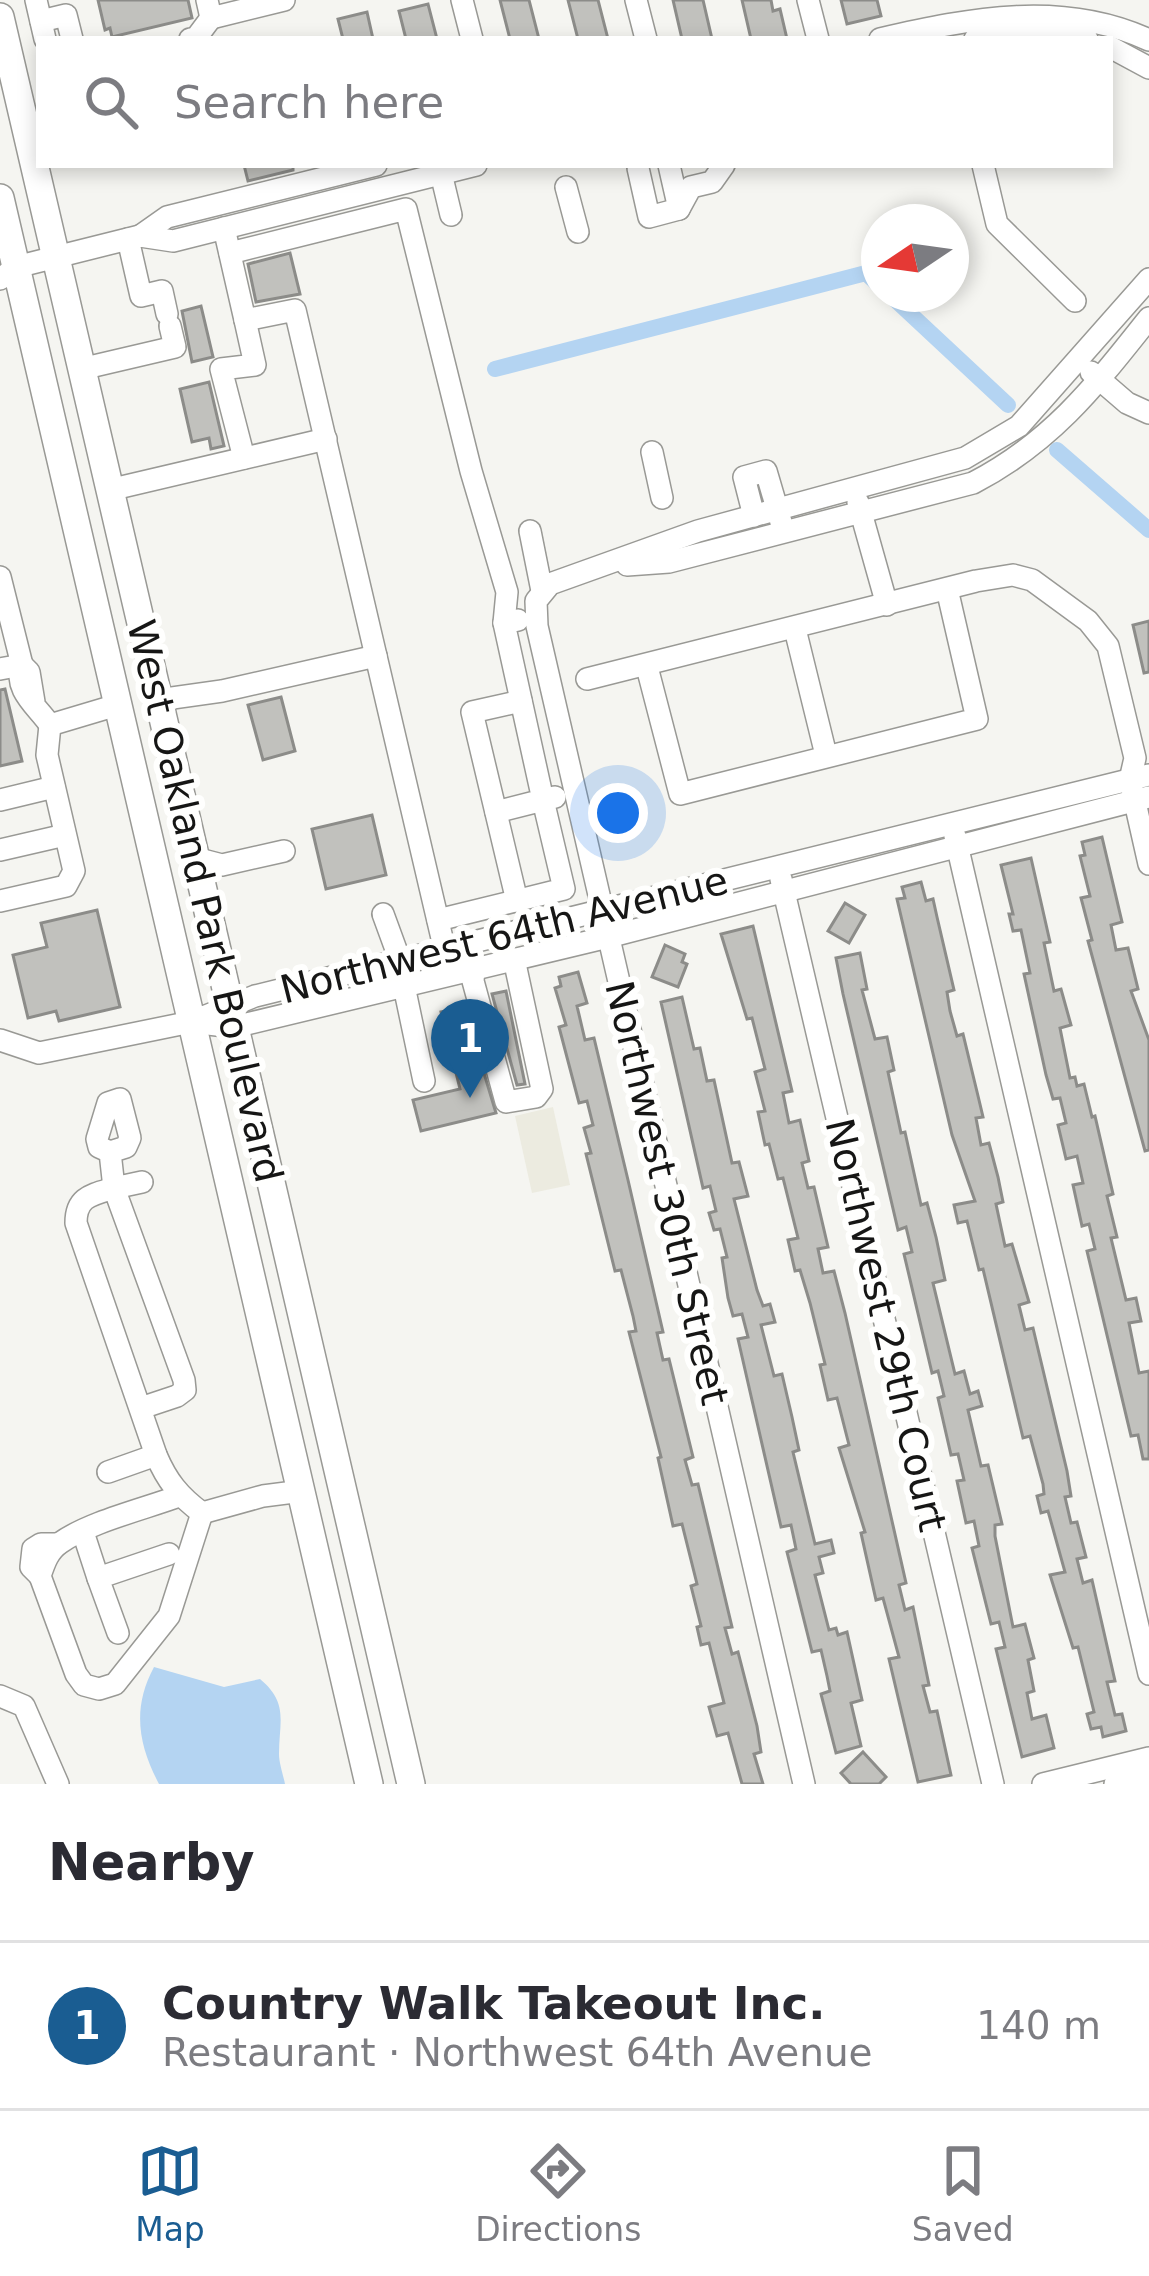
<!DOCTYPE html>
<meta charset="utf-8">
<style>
:root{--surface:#fff;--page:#f7f7f7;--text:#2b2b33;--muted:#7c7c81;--line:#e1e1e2;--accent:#1a5d92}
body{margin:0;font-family:"DejaVu Sans",sans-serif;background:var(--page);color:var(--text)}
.compass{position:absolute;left:861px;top:204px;width:108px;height:108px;border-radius:50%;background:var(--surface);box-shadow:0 6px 18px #0003;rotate:257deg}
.you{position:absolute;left:618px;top:813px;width:42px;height:42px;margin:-30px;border:9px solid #fff;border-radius:50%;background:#1a73e8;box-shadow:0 0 0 18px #1a73e833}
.badge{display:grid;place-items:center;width:78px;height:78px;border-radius:50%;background:var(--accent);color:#fff;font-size:39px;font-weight:700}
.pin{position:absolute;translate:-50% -99px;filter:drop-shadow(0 3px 6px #0008)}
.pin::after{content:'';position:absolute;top:63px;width:42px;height:36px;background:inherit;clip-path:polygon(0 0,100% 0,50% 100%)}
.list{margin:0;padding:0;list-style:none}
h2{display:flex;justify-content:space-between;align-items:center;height:156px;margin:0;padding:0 48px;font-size:51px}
h2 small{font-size:39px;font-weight:400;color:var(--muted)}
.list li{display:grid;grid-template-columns:78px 1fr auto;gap:36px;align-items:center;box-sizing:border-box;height:168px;padding:0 48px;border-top:3px solid var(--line)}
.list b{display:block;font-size:45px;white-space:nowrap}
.list p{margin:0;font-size:39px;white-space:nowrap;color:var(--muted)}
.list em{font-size:39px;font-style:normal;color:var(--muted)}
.icon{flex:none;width:66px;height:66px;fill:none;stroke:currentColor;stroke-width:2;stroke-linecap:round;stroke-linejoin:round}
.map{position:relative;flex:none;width:1149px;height:1784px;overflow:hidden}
.search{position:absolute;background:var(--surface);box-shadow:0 6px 18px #0003;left:36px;right:36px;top:36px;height:132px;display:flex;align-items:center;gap:30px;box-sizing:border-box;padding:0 42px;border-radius:0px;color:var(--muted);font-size:45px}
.sheet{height:324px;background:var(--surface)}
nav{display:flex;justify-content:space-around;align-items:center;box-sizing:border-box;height:168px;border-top:3px solid var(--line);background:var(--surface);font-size:33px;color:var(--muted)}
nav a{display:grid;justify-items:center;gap:6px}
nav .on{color:var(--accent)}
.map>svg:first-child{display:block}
</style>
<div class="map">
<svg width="1149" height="1784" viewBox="0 0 1149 1784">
<rect width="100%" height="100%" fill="#f5f5f1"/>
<path fill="#ecebe0" d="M553 1107 570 1185 532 1193 515 1116Z"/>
<path fill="#b4d4f2" d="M154 1667 224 1687 260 1679C289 1703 279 1722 279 1754 279 1763 283 1774 285 1784H159C138 1744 132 1708 154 1667Z"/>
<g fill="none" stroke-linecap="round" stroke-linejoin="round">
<g stroke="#b4d4f2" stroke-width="16">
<path d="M889 294 1008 405"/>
<path d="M495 369 866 273 879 285"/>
<path d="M1057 450 1149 530"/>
</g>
</g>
<g fill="#c1c1bd" stroke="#8c8c89" stroke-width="3">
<path d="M98 0H188L192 18 112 37 110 28 105 30Z"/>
<path d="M500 0H529L539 39H510Z"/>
<path d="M568 0H598L608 39H578Z"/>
<path d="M673 0H703L712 39H682Z"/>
<path d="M742 0H771L773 11 780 9 787 39H751Z"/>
<path d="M841 0H877L881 16 847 24Z"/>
<path d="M428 4 437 39H406L399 11Z"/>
<path d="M367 12 373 39H343L338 19Z"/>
<path d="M244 165H293V170L248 181Z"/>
<path d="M290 253 300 294 256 302 248 264Z"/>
<path d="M201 306 213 357 192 362 182 311Z"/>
<path d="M209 382 224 446 211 449 209 438 192 442 180 389Z"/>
<path d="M1149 621V672L1144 673 1133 625Z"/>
<path d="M5 689 22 761 0 766V690Z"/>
<path d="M281 697 295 751 263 760 248 705Z"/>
<path d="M372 815 386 875 326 889 312 829Z"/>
<path d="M1102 837 1122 922 1111 925 1116 950 1128 948 1138 989 1131 991 1149 1040V1150L1145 1151 1088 941 1092 940 1081 898 1090 896 1080 856 1085 855 1082 842Z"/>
<path d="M1031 858 1050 942 1044 943 1054 991 1061 989 1071 1025 1060 1028 1070 1078 1075 1077 1077 1086 1084 1084 1092 1117 1095 1116 1113 1194 1107 1196 1117 1237 1111 1238 1126 1300 1136 1298 1141 1321 1129 1323 1139 1373 1149 1371V1459H1143L1138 1435 1131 1436 1087 1251 1095 1249 1089 1224 1082 1226 1073 1185 1083 1183 1077 1156 1066 1159 1058 1125 1066 1123 1060 1098 1053 1099 1046 1075 1024 974 1030 973 1021 930 1013 931 1009 914H1013L1001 865Z"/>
<path d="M921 882 926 901 933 899 937 917 954 990 947 992 950 1011 957 1036 963 1034 979 1100 983 1117 976 1118 981 1145 989 1143 998 1177 1003 1202 996 1204 1005 1246 1012 1244 1029 1302 1019 1305 1025 1330 1033 1328 1067 1471 1071 1496 1065 1497 1071 1523 1077 1522 1086 1557 1077 1559 1083 1583 1092 1580 1115 1681 1107 1682 1115 1715 1122 1714 1126 1731 1103 1737 1101 1727 1091 1729 1087 1714 1094 1712 1078 1647 1073 1648 1050 1575 1065 1572 1048 1511 1041 1513 1037 1496 1044 1494 1043 1484 1030 1436 1023 1438 983 1269 979 1270 967 1221 958 1223 954 1205 975 1201 952 1135 897 899 905 898 902 887Z"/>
<path d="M845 903 865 915 849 943 828 931Z"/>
<path d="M97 910 120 1007 59 1021 56 1011 28 1018 13 955 47 947 41 923Z"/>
<path d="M753 926 792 1091 783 1093 789 1123 800 1120 809 1161 802 1163 808 1188 814 1187 828 1247 818 1249 823 1273 834 1271 845 1313 906 1583 899 1585 905 1610 913 1607 929 1685 923 1686 930 1712 937 1711 951 1775 918 1782 889 1659 899 1657 883 1598 876 1600 861 1533 865 1532 839 1448 849 1445 837 1398 828 1400 820 1365 825 1364 810 1303 800 1270 795 1271 788 1240 798 1238 783 1178 778 1179 769 1144 765 1145 758 1112 765 1111 755 1072 765 1069 752 1018 747 1019 721 934Z"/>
<path d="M665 945 685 954 682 962 687 964 678 987 652 977Z"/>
<path d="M860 953 867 989 862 990 875 1039 887 1037 894 1070 888 1072 901 1133 905 1132 921 1205 927 1203 936 1237 945 1280 933 1283 955 1374 964 1371 970 1394 978 1391 982 1406 968 1410 981 1466 988 1465 1002 1524 995 1525V1536L1013 1627 1025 1624 1034 1658 1028 1660 1034 1691 1027 1693 1032 1719 1046 1715 1054 1748 1022 1757 996 1649 1005 1647 999 1622 991 1624 972 1548 979 1546 974 1521 966 1523 957 1481 964 1480 958 1454 951 1455 938 1398 944 1396 938 1371 932 1373 904 1254 912 1252 906 1227 898 1230 843 994 836 958Z"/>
<path d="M578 972 587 1003 577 1006 585 1040 594 1038 628 1180 663 1332 657 1333 663 1360 669 1359 693 1457 685 1460 692 1485 698 1484 732 1627 725 1628 732 1654 738 1652 757 1726 761 1752 754 1754 763 1784H742L728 1733 717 1736 709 1707 724 1703 709 1643 701 1645 697 1627 701 1626 691 1586 697 1584 682 1524 673 1526 658 1458 661 1457 629 1332 636 1331 633 1316 621 1270 615 1271 586 1154 591 1153 584 1128 593 1125 587 1101 579 1103 559 1027 566 1025 555 988 561 986 559 977Z"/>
<path d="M506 991 525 1084 517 1085 492 994Z"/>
<path d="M682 997 694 1049 700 1048 707 1081 714 1080 732 1163 739 1162 748 1196 734 1199 757 1290 763 1306 770 1304 775 1322 761 1325 774 1376 782 1374 792 1417 799 1450 793 1452 815 1544 831 1540 834 1553 819 1557 823 1573 815 1575 829 1630 836 1628 838 1635 847 1632 862 1700 851 1703 861 1746 836 1753 821 1694 830 1691 827 1676 821 1650 812 1652 787 1552 796 1549 791 1525 781 1527 738 1339 748 1337 742 1314 733 1316 728 1298 722 1258 727 1257 720 1229 714 1230 709 1213 716 1211 710 1186 703 1188 661 1002Z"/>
<path d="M464 1007 496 1113 421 1131 413 1100 460 1089 441 1012Z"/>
<path d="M863 1752 886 1777 879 1784H851L841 1773Z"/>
</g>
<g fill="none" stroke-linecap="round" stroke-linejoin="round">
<g stroke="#999995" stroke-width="24">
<g id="minor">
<path d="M36 0 45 39"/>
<path d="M207 0 211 18 284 0"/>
<path d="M462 0 472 39"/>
<path d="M636 0 646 39"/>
<path d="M808 0 818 39"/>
<path d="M41 21 66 15 72 39"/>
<path d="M190 39 196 38 211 18"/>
<path d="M880 39C971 18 1063 0 1149 40"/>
<path d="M975 39 1043 31 1087 39"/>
<path d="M1110 47 1149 68"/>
<path d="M439 165 451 215"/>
<path d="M669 165 679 209"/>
<path d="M983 165 997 224 1075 301"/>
<path d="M638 168 649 217 679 209 691 187 712 182 724 165"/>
<path d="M566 187 578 232"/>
<path d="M224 228 245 320 295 310 445 951"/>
<path d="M140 236 167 217 376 165"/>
<path d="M128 239 141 296 162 291 167 314"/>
<path d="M230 253 406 209 471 471 507 592 504 623"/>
<path d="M0 279 16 267 140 236 173 241 476 165"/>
<path d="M81 369 175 347 170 326"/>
<path d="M1091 372 1127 403 1149 413"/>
<path d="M652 452 662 498"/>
<path d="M244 458 221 369 255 365 245 320"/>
<path d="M109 490 326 439"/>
<path d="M858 502 887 605"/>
<path d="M754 516 744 477 766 471 781 522"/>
<path d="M530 531 542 591"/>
<path d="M627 565 669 562 973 483C1052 442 1095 386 1149 318"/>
<path d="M0 577 22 665 0 669"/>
<path d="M795 629 826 755"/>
<path d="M647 667 680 794 977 719 947 589"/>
<path d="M587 679 976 581 1013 575 1032 580 1088 621 1108 646 1135 758 1130 780 1149 864"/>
<path d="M158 700 222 691 376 656"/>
<path d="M34 702 29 672 22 665C13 690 37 706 50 725"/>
<path d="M0 800 54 787"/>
<path d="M496 812 543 800 504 623 518 620"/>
<path d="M955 836 1149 1674"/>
<path d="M0 850 65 835"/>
<path d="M195 858 222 865 284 851"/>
<path d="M781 879 993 1784"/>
<path d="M0 901 66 886 74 871 47 755 50 725 117 705"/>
<path d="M517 901 472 712 521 701"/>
<path d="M383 914 398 955 392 974"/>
<path d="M438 920 564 889 543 800 555 797"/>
<path d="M474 969 473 981 506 1102 536 1097 542 1089 514 959"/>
<path d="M407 977 404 986 424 1081"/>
<path d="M191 1022 234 1027 608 937 1149 797"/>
<path d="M0 1040 39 1053 191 1022 255 996 1149 775"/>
<path d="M110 1152 99 1147 97 1139 108 1103 120 1099 130 1138 126 1147 110 1152 114 1188 142 1182"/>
<path d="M141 1408 177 1396 185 1390 184 1380 114 1188C91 1195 76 1197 76 1223L156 1455C167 1481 179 1496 202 1513L263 1496 302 1491"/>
<path d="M108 1472 156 1455"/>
<path d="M179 1496C144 1509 89 1522 60 1543 48 1551 44 1564 40 1576L76 1674 84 1685 99 1689 115 1684 169 1616 202 1513"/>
<path d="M83 1532 98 1578"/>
<path d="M40 1576 31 1567 33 1549 41 1544H58"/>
<path d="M118 1633 98 1578 169 1554"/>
<path d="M0 1696 24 1706 58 1784"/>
<path d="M804 1784 537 626 536 601 550 584 698 531 965 458 1019 426 1149 279"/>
<path d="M1043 1784 1149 1758"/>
<path d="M1115 1784 1149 1775"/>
</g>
</g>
<g stroke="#999995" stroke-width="30">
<g id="major">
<path d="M0 17 411 1784"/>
<path d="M0 198 369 1784"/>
</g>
</g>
<use href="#minor" stroke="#fff" stroke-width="21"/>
<use href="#major" stroke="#fff" stroke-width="27"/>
</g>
<g text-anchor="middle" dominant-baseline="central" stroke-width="12" stroke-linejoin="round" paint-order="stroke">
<g font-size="39" fill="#161615" stroke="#fffffe">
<text transform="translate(205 901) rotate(77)">West Oakland Park Boulevard</text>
<text transform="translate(504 935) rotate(-14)">Northwest 64th Avenue</text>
<text transform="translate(667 1193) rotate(77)">Northwest 30th Street</text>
<text transform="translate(886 1325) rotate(77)">Northwest 29th Court</text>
</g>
</g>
</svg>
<svg class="compass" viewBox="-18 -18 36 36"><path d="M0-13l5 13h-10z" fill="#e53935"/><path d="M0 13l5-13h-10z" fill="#7c7c81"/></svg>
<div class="you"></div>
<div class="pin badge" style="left:470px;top:1098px">1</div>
<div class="search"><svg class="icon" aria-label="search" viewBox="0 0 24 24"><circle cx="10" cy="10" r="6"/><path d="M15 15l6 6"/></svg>Search here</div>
</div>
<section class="sheet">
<h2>Nearby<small></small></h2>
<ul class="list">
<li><span class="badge">1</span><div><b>Country Walk Takeout Inc.</b><p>Restaurant · Northwest 64th Avenue</p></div><em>140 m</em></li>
</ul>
</section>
<nav>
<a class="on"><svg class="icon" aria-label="map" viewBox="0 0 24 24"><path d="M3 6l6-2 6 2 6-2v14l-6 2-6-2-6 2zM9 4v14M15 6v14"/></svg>Map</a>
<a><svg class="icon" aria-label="directions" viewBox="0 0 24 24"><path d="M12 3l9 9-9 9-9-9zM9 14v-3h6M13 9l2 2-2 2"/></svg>Directions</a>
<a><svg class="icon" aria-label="saved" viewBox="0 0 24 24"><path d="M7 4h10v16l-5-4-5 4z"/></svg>Saved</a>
</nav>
